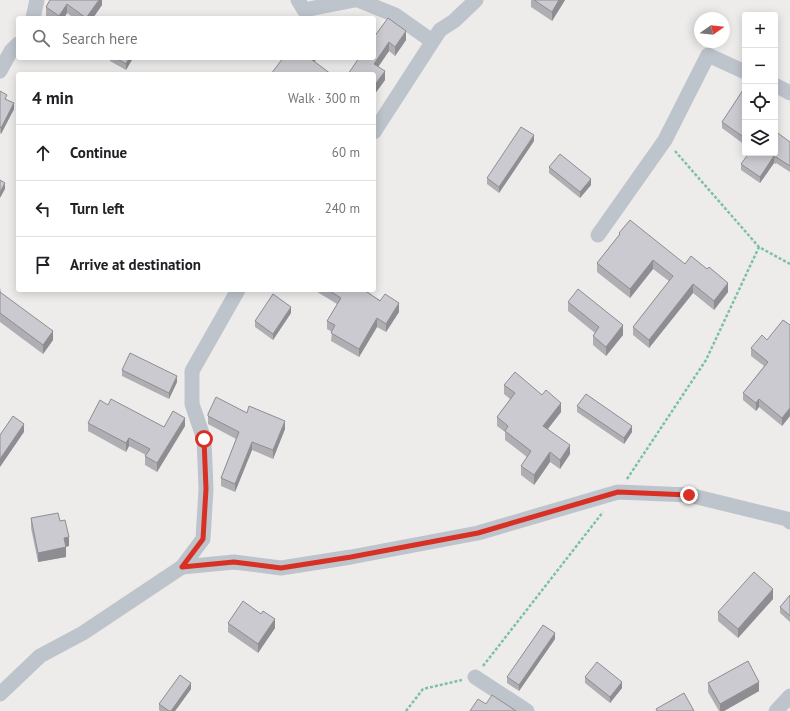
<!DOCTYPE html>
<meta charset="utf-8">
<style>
:root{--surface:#fff;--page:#f6f6f6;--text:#202124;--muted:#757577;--line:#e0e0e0}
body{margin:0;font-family:"PT Sans",sans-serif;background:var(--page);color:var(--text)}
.controls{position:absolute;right:12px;top:12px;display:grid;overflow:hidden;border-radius:4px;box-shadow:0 2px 10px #0003}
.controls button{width:36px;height:36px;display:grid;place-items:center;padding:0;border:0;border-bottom:1px solid var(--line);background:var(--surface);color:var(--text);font:20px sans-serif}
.compass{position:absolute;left:694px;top:12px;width:36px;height:36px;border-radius:50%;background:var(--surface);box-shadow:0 2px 10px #0003;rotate:76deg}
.stop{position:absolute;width:12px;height:12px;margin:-9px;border:3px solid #d93025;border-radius:50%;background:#fff}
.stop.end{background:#d93025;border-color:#fff;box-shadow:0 1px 4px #0008}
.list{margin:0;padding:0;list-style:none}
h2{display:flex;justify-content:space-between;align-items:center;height:52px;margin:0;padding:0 16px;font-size:17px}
h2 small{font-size:13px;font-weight:400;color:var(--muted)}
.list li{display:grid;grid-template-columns:26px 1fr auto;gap:12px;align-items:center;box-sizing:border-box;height:56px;padding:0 16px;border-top:1px solid var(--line)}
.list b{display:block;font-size:15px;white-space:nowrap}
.list em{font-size:13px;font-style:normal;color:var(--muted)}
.icon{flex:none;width:22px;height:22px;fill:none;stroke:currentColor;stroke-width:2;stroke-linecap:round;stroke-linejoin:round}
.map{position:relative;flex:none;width:790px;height:711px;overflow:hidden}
.search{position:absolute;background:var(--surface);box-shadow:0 2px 10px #0003;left:16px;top:16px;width:360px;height:44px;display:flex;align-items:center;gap:10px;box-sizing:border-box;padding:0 14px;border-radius:4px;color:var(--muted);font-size:15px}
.panel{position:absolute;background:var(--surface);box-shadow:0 2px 10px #0003;left:16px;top:72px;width:360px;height:220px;border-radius:4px}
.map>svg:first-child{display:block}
</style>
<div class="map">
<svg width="790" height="711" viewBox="0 0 790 711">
<rect width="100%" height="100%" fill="#eeeceb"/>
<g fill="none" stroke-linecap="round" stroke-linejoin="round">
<g stroke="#7ac1a8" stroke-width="2.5" stroke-dasharray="3 2" stroke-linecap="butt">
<path d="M675 151 759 247 790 264"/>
<path d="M627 479 706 360 759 247"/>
<path d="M483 666 603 512"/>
<path d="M406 711 423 689 462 680"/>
</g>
<g stroke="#bec4cc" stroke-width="15">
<path d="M298 0 304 10 355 0"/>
<path d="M358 0 395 15 432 41"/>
<path d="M33 18 37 0"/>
<path d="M0 71 11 51 18 44"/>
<path d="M775 85 790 93"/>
<path d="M374 132 440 30 454 21 476 0"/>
<path d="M598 235 665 140 708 55 745 72"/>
<path d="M182 567 234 562 281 568 351 557 478 533 618 492 689 495 787 519 790 522"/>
<path d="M475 677 527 711"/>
<path d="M0 694 40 656 83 633 182 567 203 539 206 489 204 439 192 404V371L238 290"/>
<path d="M776 711 790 696"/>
</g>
</g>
<g fill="#aeaeb3">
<path d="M102 0V5L93 18H74L67 13 64 18H48L46 16V7Z"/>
<path d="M531 0H565L552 21 531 7Z"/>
<path d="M374 37 406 40 395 56 389 51 378 67 385 80 374 95Z"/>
<path d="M110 58H133L126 70 110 61Z"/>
<path d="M0 91 14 109 1 134 0 133Z"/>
<path d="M745 92V145L722 128V122Z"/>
<path d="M534 141 499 193 487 184V178Z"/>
<path d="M790 142V172L776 163V164L774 163 760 183 741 170V164Z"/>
<path d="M549 167 591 185 580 198 549 173Z"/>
<path d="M619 233 685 264 728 292 714 310 693 293 649 348 633 335V327L669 281 653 269 630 298 597 272V263L619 235Z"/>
<path d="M0 287 1 293 53 340 43 354 0 322Z"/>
<path d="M314 290H364L399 312 386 332 377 327 359 357 331 341 332 332 327 329V321L337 304Z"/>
<path d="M568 302 623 335 606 356 593 345V336L595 333 568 311Z"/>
<path d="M291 313 273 340 255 327V321Z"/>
<path d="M790 325V416L782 426 759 407 756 411 743 400V393L764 366 751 356V348L767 340Z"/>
<path d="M122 370 177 382 169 399 122 376Z"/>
<path d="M504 385 561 412 548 429 570 454 560 469 550 462 534 485 521 475V466L527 457 505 440V432L497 426V417L510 399 504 394Z"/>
<path d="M108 405 164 427 185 426 157 472 145 465V456L146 455 129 446 126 452 88 431V423Z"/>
<path d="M577 406 632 432 624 444 577 412Z"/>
<path d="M247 413 285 429 273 459 252 450 235 492 221 486V478L236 439 208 424V414Z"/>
<path d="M31 518 60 521 69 546 66 547V557L38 562 31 528Z"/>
<path d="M790 595V622L780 613V607Z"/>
<path d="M773 599 738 638 718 621V612Z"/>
<path d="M228 623 275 628 258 653 228 632Z"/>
<path d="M555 639 519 691 507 683V677Z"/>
<path d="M585 677 622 688 610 703 585 683Z"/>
<path d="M708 683 759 691 724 711H719L708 692Z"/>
<path d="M191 689 175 711H160L159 710V704Z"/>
</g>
<g fill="#8d8d92">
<path d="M99 0H102V5L93 18H86Z"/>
<path d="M559 0H565L552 21V12Z"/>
<path d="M67 4V13L64 18H59V16Z"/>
<path d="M406 31V40L395 56V47Z"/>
<path d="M389 42V51L374 73V64Z"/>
<path d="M129 58H133L126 70V64Z"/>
<path d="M311 58H317L311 68Z"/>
<path d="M385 71V80L374 95V86Z"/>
<path d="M14 103V109L1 134V128Z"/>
<path d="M534 135V141L499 193V187Z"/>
<path d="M774 156V163L760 183V177Z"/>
<path d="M591 179V185L580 198V192Z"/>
<path d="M5 183V189L0 198V192Z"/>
<path d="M653 260V269L630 298V289Z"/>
<path d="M728 283V292L714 310V301Z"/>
<path d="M693 284V293L649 348V340Z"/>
<path d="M399 303V312L386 332V324Z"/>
<path d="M291 307V313L273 340V334Z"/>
<path d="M377 318V327L359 357V349Z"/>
<path d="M623 325V335L606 356V347Z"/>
<path d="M53 331V340L43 354V345Z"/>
<path d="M177 376V382L169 399V393Z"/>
<path d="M759 399V407L756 411V403Z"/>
<path d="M561 403V412L543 435V426Z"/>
<path d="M790 408V416L782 426V418Z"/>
<path d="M185 418V426L157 472V463Z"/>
<path d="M285 421V429L273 459V450Z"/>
<path d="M24 424V432L0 467V459Z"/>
<path d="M632 426V432L624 444V438Z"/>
<path d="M129 438V446L126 452V443Z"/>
<path d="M252 442V450L235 492V484Z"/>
<path d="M570 445V454L560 469V460Z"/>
<path d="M550 452V462L534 485V475Z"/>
<path d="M69 537V546L64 547V538Z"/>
<path d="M66 547V557L38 562V553Z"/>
<path d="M773 589V599L738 638V629Z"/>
<path d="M275 619V628L258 653V644Z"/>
<path d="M555 633V639L519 691V685Z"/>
<path d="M622 682V688L610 703V697Z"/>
<path d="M759 682V691L724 711H720V704Z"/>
<path d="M191 683V689L175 711H171Z"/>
</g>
<g fill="#cacad0" stroke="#8d8d92">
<path d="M50 0H99L86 18 67 4 59 16 46 7Z"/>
<path d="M534 0H559L552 12Z"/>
<path d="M306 16 309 18H304Z"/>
<path d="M388 18 406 31 395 47 389 42 374 64 385 71 374 86V74H348L359 58H374V37Z"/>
<path d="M116 58H129L126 64Z"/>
<path d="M283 58H311V59L331 74H271Z"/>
<path d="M743 90 745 92V138L722 122Z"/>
<path d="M0 91 7 95 5 99 14 103 1 128 0 127Z"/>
<path d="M521 127 534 135 499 187 487 178Z"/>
<path d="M775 131 790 142V166L776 157V158L774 156 760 177 741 164 749 153H775Z"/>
<path d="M560 154 591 179 580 192 549 167Z"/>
<path d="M0 180 5 183 0 192Z"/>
<path d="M630 220 685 264 691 256 707 269 709 267 728 283 714 301 693 284 649 340 633 327 673 276 653 260 630 289 597 263 620 234 619 233Z"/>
<path d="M578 289 623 325 606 347 593 336 599 327 568 302Z"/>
<path d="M328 290H364L380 301 385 294 399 303 386 324 377 318 359 349 331 333 335 325 327 321 341 298Z"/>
<path d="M0 292 53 331 43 345 0 313Z"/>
<path d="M273 294 291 307 273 334 255 321Z"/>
<path d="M783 320 790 325V408L782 418 759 399 756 403 743 393 768 362 751 348 762 335 767 340Z"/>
<path d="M130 353 177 376 169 393 122 370Z"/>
<path d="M515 372 542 395 546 390 561 403 543 426 570 445 560 460 550 452 534 475 521 466 531 451 505 431 508 426 497 417 515 393 504 385Z"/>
<path d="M586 394 632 426 624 438 577 406Z"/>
<path d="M216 397 247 413 249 406 285 421 273 450 252 442 235 484 221 478 239 432 208 416V414Z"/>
<path d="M111 399 164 427 173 411 185 418 157 463 145 456 150 449 129 438 126 443 88 423 100 400 108 405Z"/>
<path d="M13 416 24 424 0 459V435Z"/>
<path d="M58 513 60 521 65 520 69 537 64 538 66 547 38 553 31 518Z"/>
<path d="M754 572 773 589 738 629 718 612Z"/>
<path d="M790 595V616L780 607Z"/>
<path d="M243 601 261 614 263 611 275 619 258 644 228 623Z"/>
<path d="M543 625 555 633 519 685 507 677Z"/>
<path d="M748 661 759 682 720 704 708 683Z"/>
<path d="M597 662 622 682 610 697 585 677Z"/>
<path d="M180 675 191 683 171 711H169L159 704Z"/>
<path d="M684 693 694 711H657L656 709Z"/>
<path d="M492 695 516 711H470L478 699 486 704Z"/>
</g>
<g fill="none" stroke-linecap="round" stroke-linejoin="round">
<path stroke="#d93025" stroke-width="5" d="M204 439 206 489 203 539 182 567 234 562 281 568 351 557 478 533 618 492 689 495"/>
</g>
</svg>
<div class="controls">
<button>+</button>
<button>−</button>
<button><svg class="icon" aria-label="locate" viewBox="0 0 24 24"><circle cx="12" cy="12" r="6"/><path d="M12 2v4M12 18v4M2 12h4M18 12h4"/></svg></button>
<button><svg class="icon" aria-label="layers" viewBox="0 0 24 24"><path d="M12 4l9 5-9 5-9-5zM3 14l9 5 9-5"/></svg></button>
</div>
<svg class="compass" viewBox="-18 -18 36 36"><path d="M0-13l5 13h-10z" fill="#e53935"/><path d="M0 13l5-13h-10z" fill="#757577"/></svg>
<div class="stop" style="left:204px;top:439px"></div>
<div class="stop end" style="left:689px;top:495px"></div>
<div class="search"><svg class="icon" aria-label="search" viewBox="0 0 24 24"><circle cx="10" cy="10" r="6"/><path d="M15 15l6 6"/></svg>Search here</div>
<section class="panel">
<h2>4 min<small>Walk · 300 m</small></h2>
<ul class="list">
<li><svg class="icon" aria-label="ahead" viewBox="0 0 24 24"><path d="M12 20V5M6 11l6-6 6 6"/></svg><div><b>Continue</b></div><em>60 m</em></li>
<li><svg class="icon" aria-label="left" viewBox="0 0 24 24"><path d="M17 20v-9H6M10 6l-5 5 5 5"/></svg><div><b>Turn left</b></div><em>240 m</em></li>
<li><svg class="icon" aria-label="arrive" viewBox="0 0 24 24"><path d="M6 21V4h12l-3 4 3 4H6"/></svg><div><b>Arrive at destination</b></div></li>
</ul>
</section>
</div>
